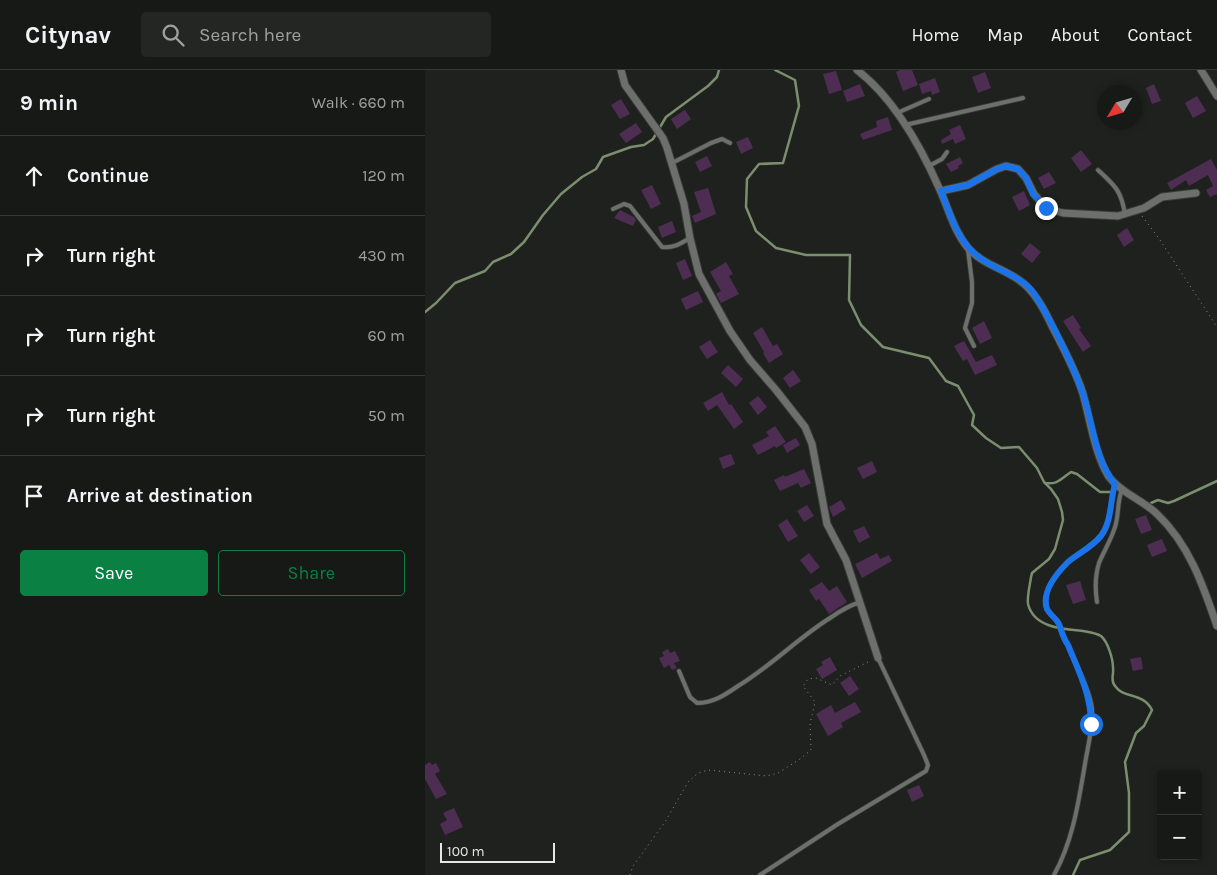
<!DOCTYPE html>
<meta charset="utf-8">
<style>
:root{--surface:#171916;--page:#242623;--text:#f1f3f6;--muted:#9ea0a1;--line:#363835;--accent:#0b8043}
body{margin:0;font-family:Karla,sans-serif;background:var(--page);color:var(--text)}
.controls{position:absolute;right:15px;bottom:15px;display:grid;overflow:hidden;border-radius:5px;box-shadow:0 2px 8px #0003}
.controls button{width:45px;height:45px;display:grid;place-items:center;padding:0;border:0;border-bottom:1px solid var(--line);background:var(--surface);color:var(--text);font:25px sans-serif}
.compass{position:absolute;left:672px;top:15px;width:45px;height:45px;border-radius:50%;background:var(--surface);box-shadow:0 2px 8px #0003;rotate:232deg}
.scale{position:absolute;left:15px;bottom:12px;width:115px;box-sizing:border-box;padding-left:5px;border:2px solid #e5e6e4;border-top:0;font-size:14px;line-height:18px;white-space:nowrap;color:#e5e6e4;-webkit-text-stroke:4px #1f211e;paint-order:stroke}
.stop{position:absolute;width:15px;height:15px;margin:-11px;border:4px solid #1a73e8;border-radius:50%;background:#fff}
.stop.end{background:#1a73e8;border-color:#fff;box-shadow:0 1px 5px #0008}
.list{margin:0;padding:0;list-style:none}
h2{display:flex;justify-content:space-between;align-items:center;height:65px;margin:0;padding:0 20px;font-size:21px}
h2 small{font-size:16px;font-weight:400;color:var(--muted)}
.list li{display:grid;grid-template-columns:32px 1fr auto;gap:15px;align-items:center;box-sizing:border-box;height:80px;padding:0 20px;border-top:1px solid var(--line)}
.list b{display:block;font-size:19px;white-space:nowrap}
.list em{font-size:16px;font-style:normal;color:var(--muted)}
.actions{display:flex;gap:10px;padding:15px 20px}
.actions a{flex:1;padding:11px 0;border:1px solid var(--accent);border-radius:5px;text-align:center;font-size:18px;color:var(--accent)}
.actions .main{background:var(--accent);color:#fff}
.icon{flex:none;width:28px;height:28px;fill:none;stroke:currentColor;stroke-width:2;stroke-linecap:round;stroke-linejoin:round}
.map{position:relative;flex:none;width:792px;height:805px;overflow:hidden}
header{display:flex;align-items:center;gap:30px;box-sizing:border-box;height:70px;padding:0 25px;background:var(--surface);border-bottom:1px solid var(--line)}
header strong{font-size:24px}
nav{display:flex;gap:28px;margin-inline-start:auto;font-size:18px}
.search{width:350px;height:45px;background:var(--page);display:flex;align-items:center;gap:12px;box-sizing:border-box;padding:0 18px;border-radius:5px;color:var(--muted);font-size:19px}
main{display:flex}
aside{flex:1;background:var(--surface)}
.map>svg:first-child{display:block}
</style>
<header>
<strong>Citynav</strong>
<div class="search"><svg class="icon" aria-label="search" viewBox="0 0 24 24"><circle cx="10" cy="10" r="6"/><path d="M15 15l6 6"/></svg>Search here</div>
<nav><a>Home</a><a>Map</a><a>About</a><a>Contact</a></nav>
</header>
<main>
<aside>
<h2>9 min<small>Walk · 660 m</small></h2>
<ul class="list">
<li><svg class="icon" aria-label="ahead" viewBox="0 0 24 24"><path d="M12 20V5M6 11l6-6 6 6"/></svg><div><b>Continue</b></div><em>120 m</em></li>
<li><svg class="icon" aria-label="right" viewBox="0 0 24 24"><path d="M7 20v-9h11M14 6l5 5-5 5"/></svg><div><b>Turn right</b></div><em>430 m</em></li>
<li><svg class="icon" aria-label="right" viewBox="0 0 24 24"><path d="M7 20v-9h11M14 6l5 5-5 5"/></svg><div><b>Turn right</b></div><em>60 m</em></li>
<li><svg class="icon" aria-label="right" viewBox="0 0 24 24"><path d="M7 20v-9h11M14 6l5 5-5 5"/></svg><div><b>Turn right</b></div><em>50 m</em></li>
<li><svg class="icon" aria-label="arrive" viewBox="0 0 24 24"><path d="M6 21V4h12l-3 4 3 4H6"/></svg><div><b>Arrive at destination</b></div></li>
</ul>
<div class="actions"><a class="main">Save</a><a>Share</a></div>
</aside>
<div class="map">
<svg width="792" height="805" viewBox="0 0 792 805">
<rect width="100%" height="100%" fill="#1f211e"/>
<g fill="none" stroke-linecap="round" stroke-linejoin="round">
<g stroke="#7b8e6e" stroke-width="2.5">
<path d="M350 0 370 10 374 36 358 93 334 94 322 109 321 137 331 161 351 178 381 185H425L424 230 436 255 458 277 504 288 521 311 533 316 549 345 547 355 561 368 576 378 594 377 612 398 619 412 626 419 633 429 637 442 638 450 630 479 624 489 607 503 606 507C605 515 602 526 603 534 609 558 638 559 658 561 663 562 671 563 676 566 683 572 688 589 688 598 689 605 685 610 690 616 699 629 718 622 727 640L719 656 711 663 700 692 704 723V762L685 780 655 790 648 805"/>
<path d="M0 242 11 233 30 213 60 201 68 192 86 184 99 172 118 145 136 124 157 107 171 99 178 87 206 77 219 75 228 69 241 47 283 16 292 7 294 0"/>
<path d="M620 413C632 415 636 409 646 402L652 404 675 422H686"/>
<path d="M726 433 733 430 743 433 749 431 792 411"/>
</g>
</g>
<g fill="#4e2d53">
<path d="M475 0H487L493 15 478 21 471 2Z"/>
<path d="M411 1 417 20 404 24 398 4Z"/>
<path d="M560 2 566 18 553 23 547 7Z"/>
<path d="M510 8 515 22 507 25 506 21 497 24 494 14Z"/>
<path d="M435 14 440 26 422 32 418 21Z"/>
<path d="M729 14 736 31 727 34 721 18Z"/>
<path d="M772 26 781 41 768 48 760 33Z"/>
<path d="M196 29 205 44 195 49 186 35Z"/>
<path d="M260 40 266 49 252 59 246 49Z"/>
<path d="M463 47 467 60 438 70 435 64 452 57 451 51Z"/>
<path d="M211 53 217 62 201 73 194 64Z"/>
<path d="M535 55 541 69 530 74 528 69 517 74 516 70 526 64 524 60Z"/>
<path d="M323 67 328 78 316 84 311 72Z"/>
<path d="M656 80 667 94 656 102 646 88Z"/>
<path d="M282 86 287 96 275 102 270 92Z"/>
<path d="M535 87 538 93 533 96 534 98 526 102 521 94Z"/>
<path d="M786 89 792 100V124L785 127 781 120 788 116 783 105 764 116 761 110 746 120 742 113Z"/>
<path d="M624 102 631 113 619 119 613 108Z"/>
<path d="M227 115 236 134 226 139 216 120Z"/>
<path d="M283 118 291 144 270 153 267 146 276 142 269 122Z"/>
<path d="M599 121 605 135 594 141 587 127Z"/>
<path d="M195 140 209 147 211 150 208 156 189 148Z"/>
<path d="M247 151 251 162 237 168 233 157Z"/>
<path d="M702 158 709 170 699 177 692 165Z"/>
<path d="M605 173 616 182 607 193 596 184Z"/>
<path d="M260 189 267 206 258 210 251 193Z"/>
<path d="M301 192 308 204 304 206 314 224 296 233 291 224 296 221 285 202Z"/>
<path d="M273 221 278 232 261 240 256 229Z"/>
<path d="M648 245 656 258 654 259 666 276 658 282 638 251Z"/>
<path d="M559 251 567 268 555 274 547 258Z"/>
<path d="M337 257 348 276 352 274 358 284 344 293 338 283 339 282 328 263Z"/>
<path d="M285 270 293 282 282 289 274 277Z"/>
<path d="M539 271 551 292 567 285 572 295 550 305 542 289 538 291 529 276Z"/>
<path d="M303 295 318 309 311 317 296 303Z"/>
<path d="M368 300 376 311 365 318 358 308Z"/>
<path d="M297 322 304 335 306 334 318 352 309 359 292 335 283 341 278 333Z"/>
<path d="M333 326 342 337 333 345 324 333Z"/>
<path d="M350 356 361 372 351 378 350 376 333 385 327 375 344 366 341 362Z"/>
<path d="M371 368 375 375 362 383 358 375Z"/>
<path d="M306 384 310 394 298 399 294 388Z"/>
<path d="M447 391 452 402 438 409 432 398Z"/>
<path d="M379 399 386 413 376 418 373 413 355 421 349 410 359 405 360 407Z"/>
<path d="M416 430 421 439 408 447 404 437Z"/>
<path d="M382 435 389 446 379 452 372 441Z"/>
<path d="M721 445 727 460 716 464 710 449Z"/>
<path d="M362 449 373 466 363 472 353 455Z"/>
<path d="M439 456 445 467 434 473 428 461Z"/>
<path d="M737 469 742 481 727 487 722 475Z"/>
<path d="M384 483 395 497 386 504 375 490Z"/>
<path d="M452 483 455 489 464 485 467 491 437 508 430 494Z"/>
<path d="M655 511 661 530 648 534 641 515Z"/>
<path d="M397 512 404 521 412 516 422 532 404 544 394 529 391 531 384 520Z"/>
<path d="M243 579 245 583 250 581 255 591 249 593 252 598 247 600 244 595 239 598 234 588 239 586 237 582Z"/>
<path d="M405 587 412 600 397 609 391 599 398 595 396 592Z"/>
<path d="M716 587 718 599 708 601 705 589Z"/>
<path d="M425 606 434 619 424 626 415 613Z"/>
<path d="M430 632 436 642 416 653 418 657 403 666 391 644 406 635 410 643Z"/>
<path d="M5 692 7 695 11 693 15 701 10 704 22 724 11 729 0 709V695Z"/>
<path d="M494 715 499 726 487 732 482 720Z"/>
<path d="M29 738 38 757 20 765 15 754 22 750 18 743Z"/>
</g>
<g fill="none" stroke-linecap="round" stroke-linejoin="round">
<g stroke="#393b38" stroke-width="5.5">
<g id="service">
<path d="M472 43 504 29"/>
<path d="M480 55 598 28"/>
<path d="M247 93 286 73 297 69 305 73"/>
<path d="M504 96 517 89 522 82"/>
<path d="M673 100C690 116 696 120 700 144"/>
<path d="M188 139 199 134 205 136 237 177C249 178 255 174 265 168"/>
<path d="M543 180 547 212V233L540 258 549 276"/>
<path d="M672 532C670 519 670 506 674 493 679 481 686 470 690 457 694 445 692 432 697 419"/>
<path d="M254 601 265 627 272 633C288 633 300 625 313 616 346 596 373 568 405 548 415 541 424 535 436 532"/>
<path d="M335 805 413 754 501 701 503 695 499 685 453 588"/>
<path d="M629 805C649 769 654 728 661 688 664 672 668 655 667 639 665 620 650 593 643 575 638 568 637 562 634 554 631 548 625 545 622 539 616 522 632 503 643 492 654 483 667 477 676 465 687 451 685 431 690 414"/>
</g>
</g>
<g stroke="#393b38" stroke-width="9">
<g id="minor">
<path d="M196 0 200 15 238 68 242 78 259 134 265 168 274 204 305 261 325 290 351 320 380 357 387 374 402 454 421 490 453 588"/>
<path d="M432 0C470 29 496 77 515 120 524 140 529 161 543 178 557 194 577 198 594 210 610 221 620 241 628 258 638 277 652 304 658 324 665 349 670 385 684 407 696 423 718 430 732 444 764 474 778 515 792 556"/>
<path d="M776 0 792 26"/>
<path d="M516 121 543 115 572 99 581 96 593 99 601 108 609 124 621 138 638 143 693 146 719 138 737 127 771 123"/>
</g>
</g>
<g stroke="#8a8c89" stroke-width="1" stroke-dasharray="1 4" stroke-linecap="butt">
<path d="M717 146 735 170 792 257"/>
<path d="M205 805 208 796 240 752 263 712 273 703 283 700 342 706 353 703 375 689 386 680 385 654 390 632 378 616 383 609 391 608 407 615 415 606 445 591"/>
</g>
<use href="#service" stroke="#6c6f6b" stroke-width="4"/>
<use href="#minor" stroke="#6c6f6b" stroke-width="7"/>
</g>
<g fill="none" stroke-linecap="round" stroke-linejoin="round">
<path stroke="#1a73e8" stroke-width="6" d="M621 138 608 124 601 108 593 99 581 96 572 99 543 115 516 121C526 149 536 179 563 193 579 203 599 208 610 225 627 252 646 291 657 321 668 351 669 389 690 414 685 431 687 451 676 466 667 477 654 483 643 492 632 503 616 522 622 539 625 545 631 548 634 554 637 562 638 568 643 575 654 602 666 625 666 654"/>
</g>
</svg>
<div class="controls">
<button>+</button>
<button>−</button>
</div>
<svg class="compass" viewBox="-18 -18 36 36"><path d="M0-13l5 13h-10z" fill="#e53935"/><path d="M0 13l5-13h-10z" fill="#9ea0a1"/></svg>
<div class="scale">100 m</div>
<div class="stop" style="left:666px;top:654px"></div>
<div class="stop end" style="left:621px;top:138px"></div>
</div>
</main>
